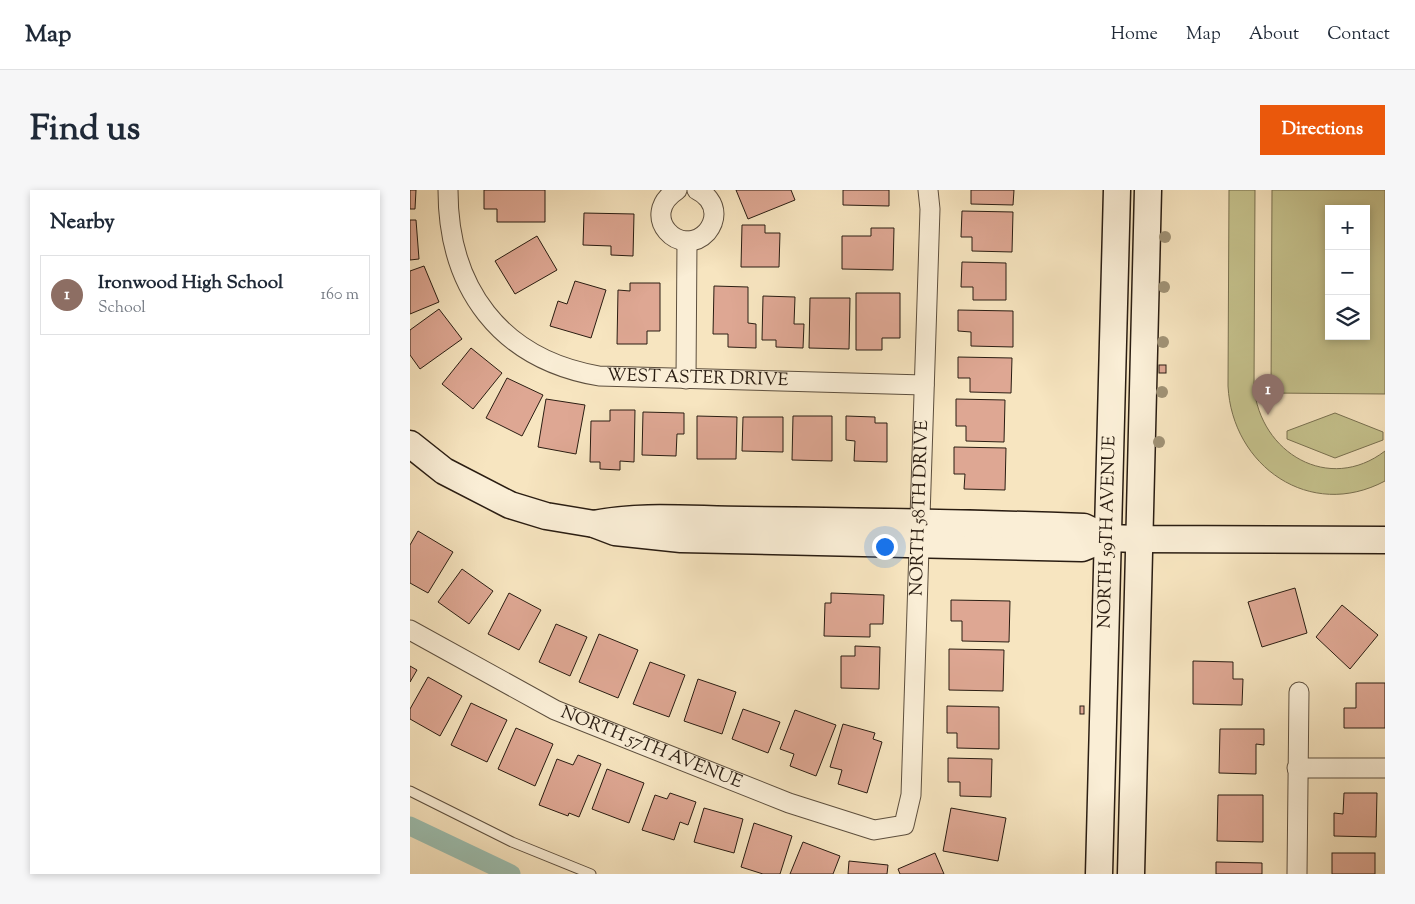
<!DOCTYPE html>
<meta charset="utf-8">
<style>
:root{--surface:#fff;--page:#f6f6f7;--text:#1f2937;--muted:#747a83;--line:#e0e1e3;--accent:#ea580c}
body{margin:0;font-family:"Sorts Mill Goudy",serif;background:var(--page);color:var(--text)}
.controls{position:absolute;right:15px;top:15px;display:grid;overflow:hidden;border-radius:0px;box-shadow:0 2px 8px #0003}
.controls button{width:45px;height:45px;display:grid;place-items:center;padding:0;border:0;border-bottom:1px solid var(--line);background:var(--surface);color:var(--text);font:25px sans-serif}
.you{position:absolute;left:474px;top:356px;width:18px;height:18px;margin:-12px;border:4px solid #fff;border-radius:50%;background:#1a73e8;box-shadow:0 0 0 8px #1a73e833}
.badge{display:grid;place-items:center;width:32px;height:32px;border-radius:50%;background:var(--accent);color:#fff;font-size:16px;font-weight:700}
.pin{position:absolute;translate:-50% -41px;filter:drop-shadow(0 1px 2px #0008)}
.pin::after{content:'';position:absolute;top:26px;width:18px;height:15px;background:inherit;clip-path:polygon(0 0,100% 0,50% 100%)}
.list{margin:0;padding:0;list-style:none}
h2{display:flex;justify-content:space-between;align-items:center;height:65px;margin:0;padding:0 20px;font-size:21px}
h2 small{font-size:16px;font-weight:400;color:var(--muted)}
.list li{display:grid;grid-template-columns:32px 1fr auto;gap:15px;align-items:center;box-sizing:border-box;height:80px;margin:0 10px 10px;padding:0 10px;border:1px solid var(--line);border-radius:0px}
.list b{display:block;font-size:19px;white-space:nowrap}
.list p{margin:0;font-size:16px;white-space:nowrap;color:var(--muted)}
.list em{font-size:16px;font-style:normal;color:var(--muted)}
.icon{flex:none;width:28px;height:28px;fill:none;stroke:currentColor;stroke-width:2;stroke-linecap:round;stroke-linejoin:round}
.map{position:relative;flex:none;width:975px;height:684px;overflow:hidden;border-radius:0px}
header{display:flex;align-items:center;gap:30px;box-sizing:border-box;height:70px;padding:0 25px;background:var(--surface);border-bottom:1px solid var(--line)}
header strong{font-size:24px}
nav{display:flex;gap:28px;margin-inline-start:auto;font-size:18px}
.intro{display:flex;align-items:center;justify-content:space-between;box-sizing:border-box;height:120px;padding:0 30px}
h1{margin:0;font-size:35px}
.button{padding:12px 22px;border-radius:0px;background:var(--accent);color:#fff;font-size:18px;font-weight:700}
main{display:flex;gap:30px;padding:0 30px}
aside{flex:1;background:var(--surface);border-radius:0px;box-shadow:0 2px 8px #0003}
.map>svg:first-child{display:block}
</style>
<header>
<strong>Map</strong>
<nav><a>Home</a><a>Map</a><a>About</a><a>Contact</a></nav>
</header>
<div class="intro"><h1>Find us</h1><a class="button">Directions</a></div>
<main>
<aside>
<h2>Nearby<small></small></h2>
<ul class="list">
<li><span class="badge" style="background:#8d6e63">1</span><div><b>Ironwood High School</b><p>School</p></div><em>160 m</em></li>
</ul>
</aside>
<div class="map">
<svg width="975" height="684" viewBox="0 0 975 684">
<rect width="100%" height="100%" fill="#f7e5c0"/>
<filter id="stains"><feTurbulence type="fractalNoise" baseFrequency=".004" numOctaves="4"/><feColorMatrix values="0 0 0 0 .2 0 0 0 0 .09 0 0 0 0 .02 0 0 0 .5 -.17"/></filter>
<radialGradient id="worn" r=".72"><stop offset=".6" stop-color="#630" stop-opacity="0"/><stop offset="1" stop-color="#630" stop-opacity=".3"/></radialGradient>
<g fill="#c5c28d" stroke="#787050" fill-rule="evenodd">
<path d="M819 0H845L844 197C850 263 919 304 975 261V291C900 331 822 276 818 196Z"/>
<path d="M862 0H975V204L861 203ZM919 19H956V146H919Z"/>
<path d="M925 223 973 242V250L925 268 877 249V241Z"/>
</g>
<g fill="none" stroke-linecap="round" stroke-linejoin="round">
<path stroke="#9dbfb0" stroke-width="19" d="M0 636 101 684"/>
</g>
<g fill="#dea793" stroke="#2a1d12">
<path d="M0 0H6L5 19H0Z"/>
<path d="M74 0H135V32H87V19H74Z"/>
<path d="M326 0H381L385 10 338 29Z"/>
<path d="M433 0H479V16L433 15Z"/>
<path d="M561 0H604L603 15 561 14Z"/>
<path d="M552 21 603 22 602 62 562 61V47H551Z"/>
<path d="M174 23 224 24 223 66 201 65V56L173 55Z"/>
<path d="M0 30H6L9 69 0 70Z"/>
<path d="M332 35H355V43H370L369 77H331Z"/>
<path d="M461 38H484L483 80 432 79V46H461Z"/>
<path d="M127 46 147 80 105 104 85 71Z"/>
<path d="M552 72 596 73V110H563V97H551Z"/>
<path d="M14 76 29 112 0 124V81Z"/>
<path d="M165 91 196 100 181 148 140 136 148 111 157 114Z"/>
<path d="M220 93H250V141H237V154H207L208 100 220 101Z"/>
<path d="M304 96 338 97V133L346 134V158L318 157V144H303Z"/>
<path d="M446 103H490V148H472V160H446Z"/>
<path d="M353 106 385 107 384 134H394L393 158 366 157V150H352Z"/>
<path d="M400 108H440L439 159 399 158Z"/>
<path d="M29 119 52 149 10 179 0 165V140Z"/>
<path d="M548 120 603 121V157L561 156V142L548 141Z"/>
<path d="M61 158 92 183 63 219 32 194Z"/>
<path d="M548 167 602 168 601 203 560 202V188H548Z"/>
<rect x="749" y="175" width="7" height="8"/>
<path d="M97 188 133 205 112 246 76 228Z"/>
<path d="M136 209 175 215 166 264 128 257Z"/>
<path d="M546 209 595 210 594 252 556 251V236H546Z"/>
<path d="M200 220H225L224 272 210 271V280L190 279V272H180L181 231H200Z"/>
<path d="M233 222 274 223V244H267L266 266 232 265Z"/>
<path d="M287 226 327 227 326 269H287Z"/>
<path d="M383 226H422V271L382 270Z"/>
<path d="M436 226 465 227V233H477V272L444 271 445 251 436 250Z"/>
<path d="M333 227H373V262L332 261Z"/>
<path d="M544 257 596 258 595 300 554 299 555 284H544Z"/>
<path d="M8 341 43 362 18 403 0 393V355Z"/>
<path d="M52 379 83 401 59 434 28 412Z"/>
<path d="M885 398 897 443 852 457 838 412Z"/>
<path d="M99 403 131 420 109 460 78 444Z"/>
<path d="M421 403 474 405 473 434H460V447L414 446 415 413H421Z"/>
<path d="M541 410 600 411 599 452 552 451V431H541Z"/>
<path d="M932 415 968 445 940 479 906 447Z"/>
<path d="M146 434 177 447 160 486 129 472Z"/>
<path d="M189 444 228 460 208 508 169 492Z"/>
<path d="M445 456 470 457 469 499 431 498V466H445Z"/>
<path d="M539 459 594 460 593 501 539 500Z"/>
<path d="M783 471 823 472V489H833L832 515 783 514Z"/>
<path d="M240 472 275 485 259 527 223 514Z"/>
<path d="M0 476 7 480 0 492Z"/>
<path d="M18 487 52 506 30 546 0 529V519Z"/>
<path d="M288 489 326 502 312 544 274 531Z"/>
<path d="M946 493H975V538H934V518H946Z"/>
<path d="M61 513 97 530 77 572 41 555Z"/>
<path d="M537 516 589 517V559L547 558V543H537Z"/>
<rect x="670" y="516" width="4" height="8"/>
<path d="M333 519 370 532 358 563 322 549Z"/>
<path d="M385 520 426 535 406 586 380 576 384 564 370 559Z"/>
<path d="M433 534 465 543 463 549 472 552 457 603 428 594 432 580 420 577Z"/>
<path d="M106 538 143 554 125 596 88 579Z"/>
<path d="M810 539H854V555L846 554V584L809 583Z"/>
<path d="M168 565 191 574 169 627 159 623 158 626 129 615 147 569 163 575Z"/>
<path d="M538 568 582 569 581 607 550 606V592H538Z"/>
<path d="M197 579 234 593 219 633 182 619Z"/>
<path d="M260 603 286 612 278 635 270 632 264 650 232 640 245 605 257 609Z"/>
<path d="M934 603H967L966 647 924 646V623L933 624Z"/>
<path d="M808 605H853V652L807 651Z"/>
<path d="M294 618 333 629 324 663 284 652Z"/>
<path d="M541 618 596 628 588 671 533 661Z"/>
<path d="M344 633 382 646 370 684H353L331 677Z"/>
<path d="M393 652 430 666 423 684H380Z"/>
<path d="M525 663 534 684H490L488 679Z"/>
<rect x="922" y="663" width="43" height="21"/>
<path d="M439 671 478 675 477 684H438Z"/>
<path d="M806 672 852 673V684H806Z"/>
</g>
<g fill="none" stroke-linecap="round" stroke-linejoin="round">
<g stroke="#5d4f3e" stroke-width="11">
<path id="lane" d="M0 601 102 652 181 684"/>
</g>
<g stroke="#5d4f3e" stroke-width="21">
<g id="street">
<path id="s1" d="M38 0C38 98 90 169 189 186L514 195"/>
<path d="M267 0C227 26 271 70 297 42 301 37 304 31 304 24 304 13 296 4 287 0"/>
<path d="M276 189 277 51"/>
<path id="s2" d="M0 440 145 520 379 613 464 640 494 635 501 605 520 19 518 0"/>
<path d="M887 578H975"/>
<path d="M887 684 889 502"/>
</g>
</g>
<g stroke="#2a1d12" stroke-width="29">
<g id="secondary">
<path d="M0 254 34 281 100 315 136 326 184 334 205 342 271 349 672 358 697 348"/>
<path d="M184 334C232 324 285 330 335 330 448 331 561 333 674 337L697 348 729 349 975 350"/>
<path id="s3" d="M689 684 707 0"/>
<path d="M721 684 738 0"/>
</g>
</g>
<use href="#lane" stroke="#faeed6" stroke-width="9"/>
<use href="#street" stroke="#faeed6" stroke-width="19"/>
<use href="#secondary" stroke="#faeed6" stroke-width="26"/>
</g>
<g fill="#a09275">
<circle cx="755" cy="47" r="6"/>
<circle cx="754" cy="97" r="6"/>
<circle cx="753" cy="152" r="6"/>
<circle cx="752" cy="202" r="6"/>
<circle cx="749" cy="252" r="6"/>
</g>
<g text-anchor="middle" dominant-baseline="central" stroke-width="4" stroke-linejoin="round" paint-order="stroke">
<g font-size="18" fill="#2a1d12" stroke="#faeed6">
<text stroke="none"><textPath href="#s1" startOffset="362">WEST ASTER DRIVE</textPath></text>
<text stroke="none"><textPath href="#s2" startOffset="855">NORTH 58TH DRIVE</textPath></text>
<text stroke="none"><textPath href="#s3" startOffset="342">NORTH 59TH AVENUE</textPath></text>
<text stroke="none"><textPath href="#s2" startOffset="269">NORTH 57TH AVENUE</textPath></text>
</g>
</g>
<rect width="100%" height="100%" filter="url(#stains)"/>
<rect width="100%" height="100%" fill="url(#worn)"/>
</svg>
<div class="controls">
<button>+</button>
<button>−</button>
<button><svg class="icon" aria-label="layers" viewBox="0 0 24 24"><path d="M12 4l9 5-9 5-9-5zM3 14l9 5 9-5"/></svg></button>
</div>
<div class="you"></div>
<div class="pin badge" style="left:858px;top:225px;background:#8d6e63">1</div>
</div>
</main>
